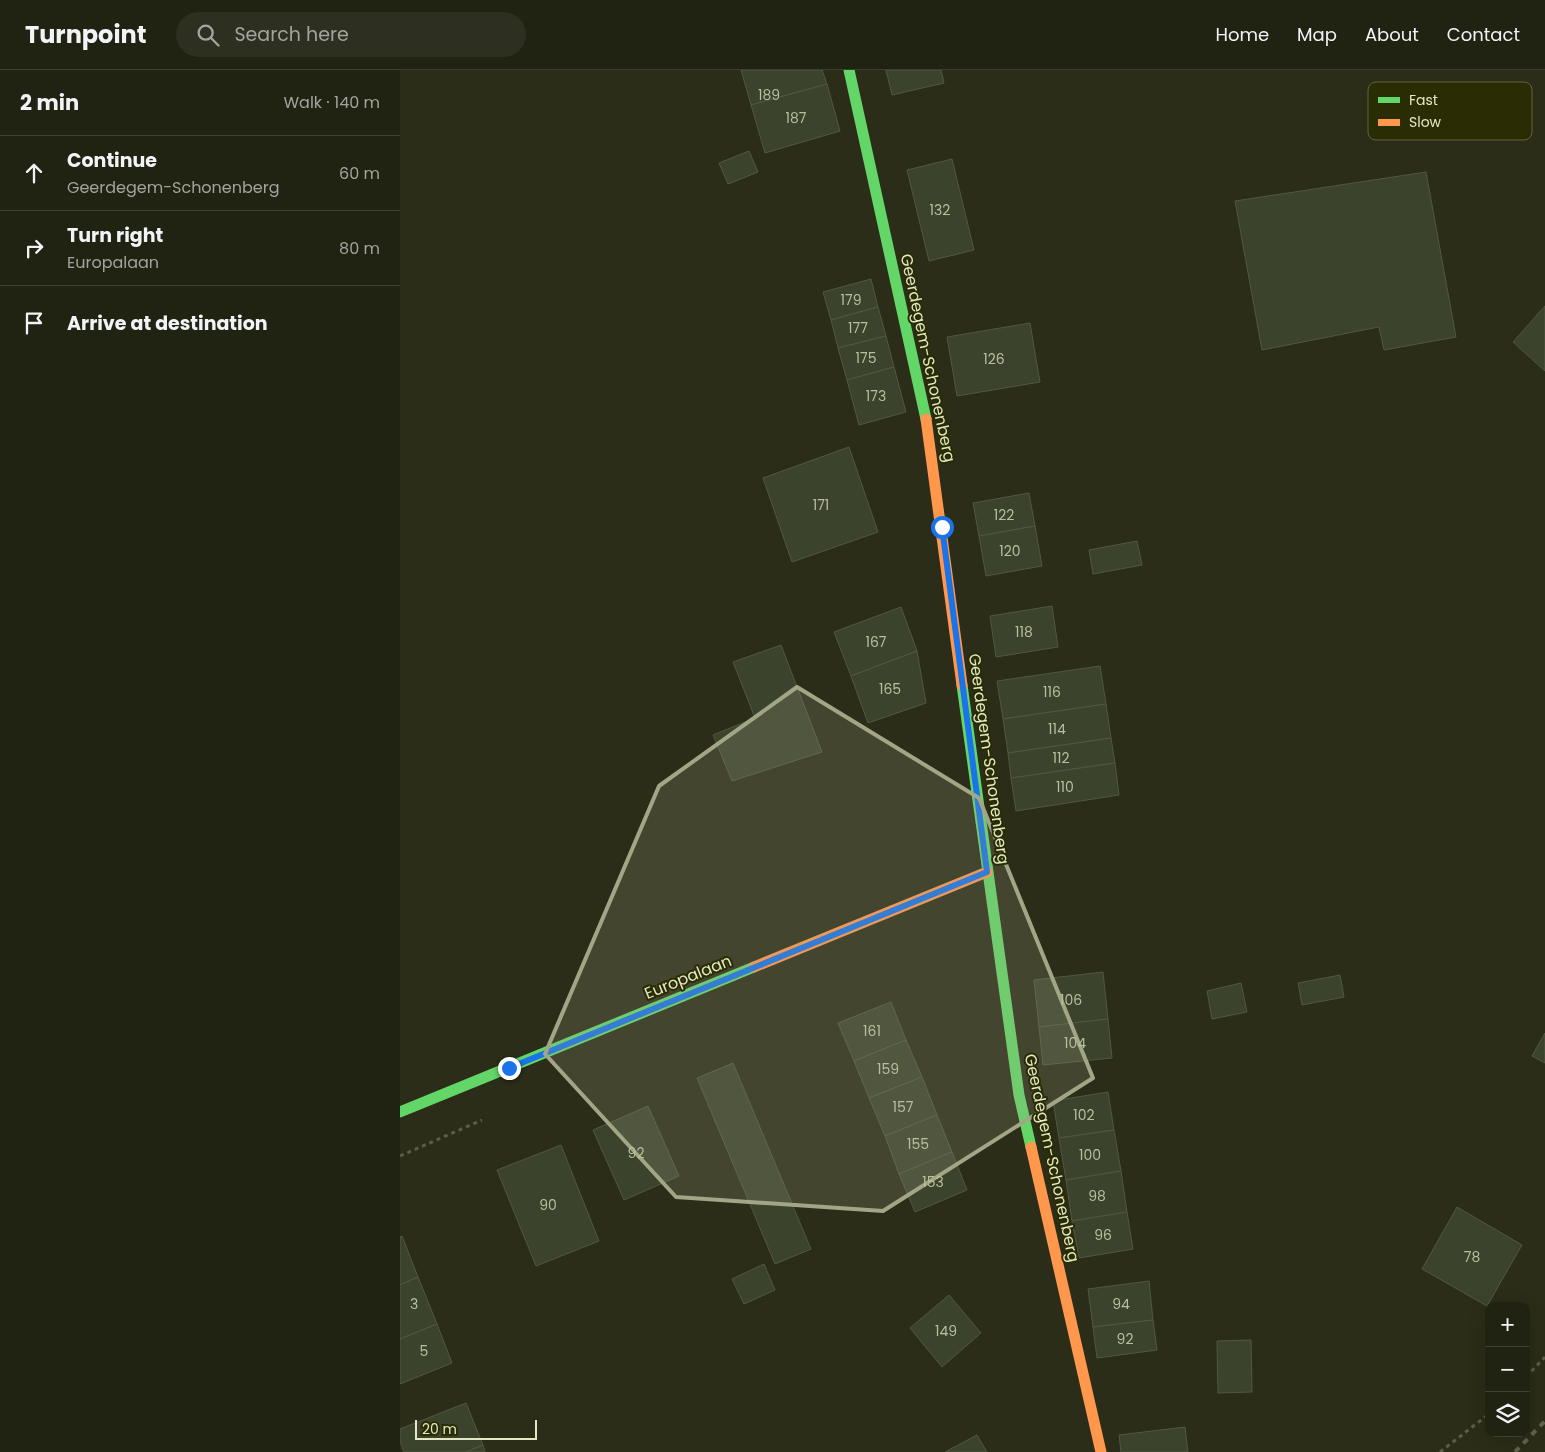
<!DOCTYPE html>
<meta charset="utf-8">
<style>
:root{--surface:#202212;--page:#2d2f20;--text:#f1f3f6;--muted:#a2a49f;--line:#3d3f32}
body{margin:0;font-family:Poppins,sans-serif;background:var(--page);color:var(--text)}
.controls{position:absolute;right:15px;bottom:15px;display:grid;overflow:hidden;border-radius:10px;box-shadow:0 5px 20px #0002}
.controls button{width:45px;height:45px;display:grid;place-items:center;padding:0;border:0;border-bottom:1px solid var(--line);background:var(--surface);color:var(--text);font:25px sans-serif}
.scale{position:absolute;left:15px;bottom:12px;width:122px;box-sizing:border-box;padding-left:5px;border:2px solid #e3e7c2;border-top:0;font-size:14px;line-height:18px;white-space:nowrap;color:#e3e7c2;-webkit-text-stroke:4px #2a2c04;paint-order:stroke}
.stop{position:absolute;width:15px;height:15px;margin:-11px;border:4px solid #1a73e8;border-radius:50%;background:#fff}
.stop.end{background:#1a73e8;border-color:#fff;box-shadow:0 1px 5px #0008}
.list{margin:0;padding:0;list-style:none}
h2{display:flex;justify-content:space-between;align-items:center;height:65px;margin:0;padding:0 20px;font-size:21px}
h2 small{font-size:16px;font-weight:400;color:var(--muted)}
.list li{display:grid;grid-template-columns:32px 1fr auto;gap:15px;align-items:center;box-sizing:border-box;height:75px;padding:0 20px;border-top:1px solid var(--line)}
.list b{display:block;font-size:19px;white-space:nowrap}
.list p{margin:0;font-size:16px;white-space:nowrap;color:var(--muted)}
.list em{font-size:16px;font-style:normal;color:var(--muted)}
.icon{flex:none;width:28px;height:28px;fill:none;stroke:currentColor;stroke-width:2;stroke-linecap:round;stroke-linejoin:round}
.map{position:relative;flex:none;width:1145px;height:1382px;overflow:hidden}
header{display:flex;align-items:center;gap:30px;box-sizing:border-box;height:70px;padding:0 25px;background:var(--surface);border-bottom:1px solid var(--line)}
header strong{font-size:24px}
nav{display:flex;gap:28px;margin-inline-start:auto;font-size:18px}
.search{width:350px;height:45px;background:var(--page);display:flex;align-items:center;gap:12px;box-sizing:border-box;padding:0 18px;border-radius:28px;color:var(--muted);font-size:19px}
main{display:flex}
aside{flex:1;background:var(--surface)}
.map>svg:first-child{display:block}
</style>
<header>
<strong>Turnpoint</strong>
<div class="search"><svg class="icon" aria-label="search" viewBox="0 0 24 24"><circle cx="10" cy="10" r="6"/><path d="M15 15l6 6"/></svg>Search here</div>
<nav><a>Home</a><a>Map</a><a>About</a><a>Contact</a></nav>
</header>
<main>
<aside>
<h2>2 min<small>Walk · 140 m</small></h2>
<ul class="list">
<li><svg class="icon" aria-label="ahead" viewBox="0 0 24 24"><path d="M12 20V5M6 11l6-6 6 6"/></svg><div><b>Continue</b><p>Geerdegem-Schonenberg</p></div><em>60 m</em></li>
<li><svg class="icon" aria-label="right" viewBox="0 0 24 24"><path d="M7 20v-9h11M14 6l5 5-5 5"/></svg><div><b>Turn right</b><p>Europalaan</p></div><em>80 m</em></li>
<li><svg class="icon" aria-label="arrive" viewBox="0 0 24 24"><path d="M6 21V4h12l-3 4 3 4H6"/></svg><div><b>Arrive at destination</b></div></li>
</ul>
</aside>
<div class="map">
<svg width="1145" height="1382" viewBox="0 0 1145 1382">
<rect width="100%" height="100%" fill="#2b2d18"/>
<g fill="#3c432d" stroke="#515842">
<path d="M341 0H422L427 14 351 35Z"/>
<path d="M486 0H541L544 13 492 25Z"/>
<path d="M427 14 440 61 365 83 351 35Z"/>
<path d="M349 81 358 102 328 114 319 93Z"/>
<path d="M552 89 574 180 529 191 507 100Z"/>
<path d="M1026 102 1056 267 984 280 979 257 862 280 835 131Z"/>
<path d="M471 209 478 237 431 250 423 222Z"/>
<path d="M1145 236V301L1113 272Z"/>
<path d="M478 237 486 266 438 278 431 250Z"/>
<path d="M630 253 640 312 557 326 547 267Z"/>
<path d="M486 266 494 297 447 310 438 278Z"/>
<path d="M494 297 506 342 459 355 447 310Z"/>
<path d="M449 377 478 462 392 492 363 408Z"/>
<path d="M629 423 635 456 579 466 573 433Z"/>
<path d="M635 456 642 496 586 506 579 466Z"/>
<path d="M737 471 742 495 693 504 689 480Z"/>
<path d="M652 536 658 577 596 587 590 546Z"/>
<path d="M501 537 517 581 451 606 434 562Z"/>
<path d="M381 575 422 682 332 711 313 665 355 648 333 592Z"/>
<path d="M517 581 526 633 468 653 451 606Z"/>
<path d="M700 596 706 634 603 649 597 611Z"/>
<path d="M706 634 711 668 608 683 603 649Z"/>
<path d="M711 668 715 693 611 708 608 683Z"/>
<path d="M715 693 719 725 616 741 611 708Z"/>
<path d="M703 902 708 949 639 957 634 910Z"/>
<path d="M940 905 944 927 902 935 898 913Z"/>
<path d="M841 913 847 942 812 949 807 921Z"/>
<path d="M491 932 506 970 454 991 438 953Z"/>
<path d="M708 949 712 988 643 995 639 957Z"/>
<path d="M1145 963V993L1132 986Z"/>
<path d="M506 970 522 1007 469 1028 454 991Z"/>
<path d="M333 993 411 1179 375 1194 297 1008Z"/>
<path d="M522 1007 537 1045 485 1066 469 1028Z"/>
<path d="M708 1022 714 1060 659 1068 653 1031Z"/>
<path d="M248 1036 279 1106 224 1130 193 1060Z"/>
<path d="M537 1045 552 1082 499 1104 485 1066Z"/>
<path d="M714 1060 721 1101 666 1110 659 1068Z"/>
<path d="M161 1075 199 1171 136 1196 97 1100Z"/>
<path d="M552 1082 567 1120 515 1142 499 1104Z"/>
<path d="M721 1101 727 1142 672 1151 666 1110Z"/>
<path d="M1057 1137 1122 1175 1087 1236 1022 1199Z"/>
<path d="M727 1142 733 1179 679 1188 672 1151Z"/>
<path d="M2 1166 18 1207 0 1215V1167Z"/>
<path d="M364 1194 375 1220 344 1234 332 1209Z"/>
<path d="M18 1207 37 1254 0 1269V1215Z"/>
<path d="M749 1211 753 1250 693 1257 688 1219Z"/>
<path d="M549 1225 581 1263 542 1297 510 1258Z"/>
<path d="M753 1250 757 1280 697 1288 693 1257Z"/>
<path d="M37 1254 52 1293 0 1314V1269Z"/>
<path d="M851 1270 852 1322 818 1323 817 1271Z"/>
<path d="M66 1333 83 1375 66 1382H4L0 1371V1359Z"/>
<path d="M785 1357 788 1382H721L719 1365Z"/>
<path d="M577 1365 587 1382H545Z"/>
<path d="M83 1375 85 1382H66Z"/>
</g>
<g fill="none" stroke-linecap="round" stroke-linejoin="round">
<g stroke="#5c5d49" stroke-width="3" stroke-dasharray="4 4" stroke-linecap="butt">
<path d="M0 1086 82 1050"/>
<path d="M1126 1307 1145 1287"/>
<path d="M1040 1382 1089 1344"/>
</g>
<g stroke="#63d668" stroke-width="11">
<path d="M449 0 526 349"/>
<path d="M562 615 619 1025 631 1077"/>
<path d="M0 1042 354 897"/>
</g>
<g stroke="#ff974d" stroke-width="11">
<path d="M526 349 562 615"/>
<path d="M354 897 587 802"/>
<path d="M631 1077 701 1382"/>
</g>
<path stroke="#61634e" stroke-width="4" stroke-dasharray="6 6" stroke-linecap="butt" d="M1115 1382 1145 1351"/>
</g>
<g fill="none" stroke-linecap="round" stroke-linejoin="round">
<path stroke="#1a73e8" stroke-width="6" d="M109 998 587 802 542 457"/>
</g>
<path fill="#a3a686" fill-opacity="0.2" stroke="#a3a686" stroke-width="4" stroke-linejoin="round" d="M397 617 579 728 693 1008 483 1141 276 1127 145 984 259 716Z"/>
<g text-anchor="middle" dominant-baseline="central" stroke-width="4" stroke-linejoin="round" paint-order="stroke">
<g font-size="14" fill="#b9be9d">
<text x="369" y="25">189</text>
<text x="396" y="48">187</text>
<text x="540" y="140">132</text>
<text x="451" y="230">179</text>
<text x="458" y="258">177</text>
<text x="466" y="288">175</text>
<text x="594" y="289">126</text>
<text x="476" y="326">173</text>
<text x="421" y="435">171</text>
<text x="604" y="445">122</text>
<text x="610" y="481">120</text>
<text x="624" y="562">118</text>
<text x="476" y="572">167</text>
<text x="490" y="619">165</text>
<text x="652" y="622">116</text>
<text x="657" y="659">114</text>
<text x="661" y="688">112</text>
<text x="665" y="717">110</text>
<text x="671" y="930">106</text>
<text x="472" y="961">161</text>
<text x="675" y="973">104</text>
<text x="488" y="999">159</text>
<text x="503" y="1037">157</text>
<text x="684" y="1045">102</text>
<text x="518" y="1074">155</text>
<text x="236" y="1083">92</text>
<text x="690" y="1085">100</text>
<text x="533" y="1112">153</text>
<text x="697" y="1126">98</text>
<text x="148" y="1135">90</text>
<text x="703" y="1165">96</text>
<text x="1072" y="1187">78</text>
<text x="14" y="1234">3</text>
<text x="721" y="1234">94</text>
<text x="546" y="1261">149</text>
<text x="725" y="1269">92</text>
<text x="24" y="1281">5</text>
</g>
<g font-size="16" fill="#e3e7c2" stroke="#2a2c04">
<text transform="translate(528 288) rotate(78)">Geerdegem-Schonenberg</text>
<text transform="translate(589 689) rotate(82)">Geerdegem-Schonenberg</text>
<text transform="translate(288 907) rotate(-22)">Europalaan</text>
<text transform="translate(652 1088) rotate(78)">Geerdegem-Schonenberg</text>
</g>
</g>
<rect x="968" y="12" width="164" height="58" rx="8" fill="#2a2c04" stroke="#62643d" stroke-width="1"/>
<rect x="978" y="27" width="22" height="6" fill="#63d668"/>
<rect x="978" y="49" width="22" height="7" fill="#ff974d"/>
<g font-size="14" fill="#e3e7c2">
<text x="1009" y="35">Fast</text>
<text x="1009" y="57">Slow</text>
</g>
</svg>
<div class="controls">
<button>+</button>
<button>−</button>
<button><svg class="icon" aria-label="layers" viewBox="0 0 24 24"><path d="M12 4l9 5-9 5-9-5zM3 14l9 5 9-5"/></svg></button>
</div>
<div class="scale">20 m</div>
<div class="stop" style="left:542px;top:457px"></div>
<div class="stop end" style="left:109px;top:998px"></div>
</div>
</main>
